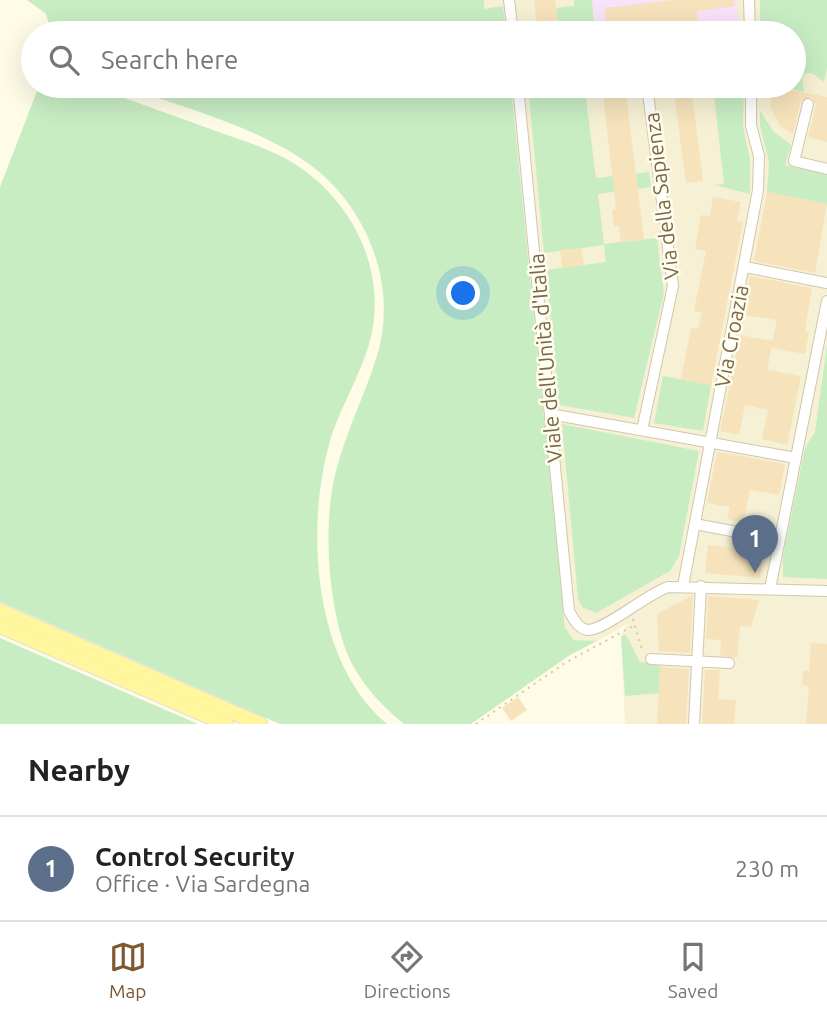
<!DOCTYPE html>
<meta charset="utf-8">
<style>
:root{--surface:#fff;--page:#f2f2f2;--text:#222;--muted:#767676;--line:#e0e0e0;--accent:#7f5831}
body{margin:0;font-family:Ubuntu,sans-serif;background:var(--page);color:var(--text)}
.you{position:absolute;left:464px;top:294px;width:24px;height:24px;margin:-18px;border:5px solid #fff;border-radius:50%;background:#1a73e8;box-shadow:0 0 0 10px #1a73e833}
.badge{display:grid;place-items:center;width:46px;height:46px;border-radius:50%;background:var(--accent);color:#fff;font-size:23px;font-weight:700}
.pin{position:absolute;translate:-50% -58px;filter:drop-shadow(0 2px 4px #0008)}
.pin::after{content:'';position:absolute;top:37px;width:24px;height:21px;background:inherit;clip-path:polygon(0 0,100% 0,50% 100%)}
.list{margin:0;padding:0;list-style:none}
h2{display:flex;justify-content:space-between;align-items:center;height:91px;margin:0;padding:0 28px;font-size:30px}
h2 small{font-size:23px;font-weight:400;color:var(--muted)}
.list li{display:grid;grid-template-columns:46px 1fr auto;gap:21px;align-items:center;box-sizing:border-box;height:105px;padding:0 28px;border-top:2px solid var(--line)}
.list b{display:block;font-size:26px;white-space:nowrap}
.list p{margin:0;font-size:23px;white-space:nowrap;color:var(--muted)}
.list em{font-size:23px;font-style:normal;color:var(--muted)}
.icon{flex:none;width:38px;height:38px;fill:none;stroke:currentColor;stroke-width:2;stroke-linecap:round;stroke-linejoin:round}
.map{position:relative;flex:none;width:827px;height:724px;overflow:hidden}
.search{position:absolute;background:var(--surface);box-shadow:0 7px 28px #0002;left:21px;right:21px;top:21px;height:77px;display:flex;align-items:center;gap:18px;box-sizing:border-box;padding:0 24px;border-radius:38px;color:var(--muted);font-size:26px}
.sheet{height:196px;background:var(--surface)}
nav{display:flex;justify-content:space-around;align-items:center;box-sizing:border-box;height:98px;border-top:2px solid var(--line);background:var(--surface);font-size:19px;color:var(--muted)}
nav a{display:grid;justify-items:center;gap:4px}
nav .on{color:var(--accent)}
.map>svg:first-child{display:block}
</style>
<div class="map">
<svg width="827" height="724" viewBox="0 0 827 724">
<rect width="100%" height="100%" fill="#fefce7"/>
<path fill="#f6f0d4" d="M484 0H827V724H625L621 636 627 624 597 641 574 640 565 629 511 86H794V33H506L503 7 484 9Z"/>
<path fill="#f9e3fb" d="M592 0H736L739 28 697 33H596Z"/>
<g fill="#c8edc3">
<path d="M27 0H484V9L503 6 506 33H52L46 14Z"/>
<path d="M574 0H592L594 22 558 26 556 8 574 6Z"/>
<path d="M760 0H827V68L824 82 812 73H806L802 79 804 92 780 86H794V33H760Z"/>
<path d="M39 86C55 86 71 84 87 86 100 87 114 95 127 99 160 111 194 123 227 135 250 143 274 151 295 164 351 200 385 266 372 332 364 371 341 404 330 441 305 528 313 663 387 724H280L0 602V187Z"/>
<path d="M124 86H511L565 628 574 640 597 641 570 655 471 724H404C383 707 365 688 352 664 328 617 322 522 336 471 346 431 365 395 377 356 398 288 369 210 313 167 262 128 184 108 124 86Z"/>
<path d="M713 86H744L743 125 750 160V194L714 185 724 184Z"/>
<path d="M585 91 596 178 649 172 651 187 598 194 604 244 657 238 664 293 634 418 559 405 546 270 606 262 604 245 544 253 529 97Z"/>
<path d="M760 111 774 132 791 145 785 165 827 175V204L767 192 769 162 760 126Z"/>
<path d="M827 345V579L783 577V556L805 448 815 432Z"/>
<path d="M663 376 711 385 703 431 654 423Z"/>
<path d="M562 424 699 451 679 556 670 571 596 613 582 607 578 599Z"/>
<path d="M626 635 640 662 660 666 659 693 625 696 621 636Z"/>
<path d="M0 638 198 724H0Z"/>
</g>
<g fill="#f6e3bc">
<path d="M534 0H555L559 33H538Z"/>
<path d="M673 0H734L735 6 697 11 698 23 607 33 605 8Z"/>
<path d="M544 86H571L572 92 545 95Z"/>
<path d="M602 86H625L644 240 621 242 619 226 614 227 612 210 616 209Z"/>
<path d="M673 86H691L703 181 686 183Z"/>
<path d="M772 86 827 97V142L808 137 816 105 811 97 801 101 793 134 781 127 770 107Z"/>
<path d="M767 192 827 204 815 273 754 261Z"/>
<path d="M713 197 741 202 737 221 743 222 711 385 681 379 691 328 698 329 702 312 694 311 706 251 695 249 701 215 710 216Z"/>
<path d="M581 248 584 265 562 268 560 250Z"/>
<path d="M750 276 812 288 805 331 809 332 805 354 771 348 777 320 742 315Z"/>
<path d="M740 335 773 341 767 370 801 376 787 445 762 439 768 410 745 405 739 435 720 431Z"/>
<path d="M717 452 785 464 779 495 750 490 743 522 727 519 730 507 707 503Z"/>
<path d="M708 545 763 550 760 578 705 573Z"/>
<path d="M693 595 690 653 659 651 657 614Z"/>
<path d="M708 596 759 600 751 627 740 626 737 658 720 655 721 640 706 639Z"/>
<path d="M811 643 827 644V724H806L809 686 802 685 803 671H809Z"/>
<path d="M660 667 689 669 686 724H657Z"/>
<path d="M705 670H720L718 699 736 700 734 724H702Z"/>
<path d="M518 697 527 710 511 721 502 708Z"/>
</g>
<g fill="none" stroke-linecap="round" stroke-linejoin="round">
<g stroke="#d1c7ab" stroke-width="12">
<g id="minor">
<path d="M509 0 513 33"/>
<path d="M749 0 750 33"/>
<path d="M518 86 569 611C573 618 578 629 588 630 605 630 647 594 668 587L827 591"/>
<path d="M808 104 794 161 827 169"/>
<path d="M745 267 827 283"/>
<path d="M550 414 796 458"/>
<path d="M642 430 673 286 647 86"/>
<path d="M695 524 779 540"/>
<path d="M683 586 758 190 759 156 751 125V86"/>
<path d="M770 589 827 301"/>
<path d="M651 659 729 663"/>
<path d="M694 724 701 586"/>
</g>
</g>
<g stroke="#e2ded7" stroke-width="16">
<g id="major">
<path d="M0 611 260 724"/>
<path d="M0 626 226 724"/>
</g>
</g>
<g stroke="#dbc79e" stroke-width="2" stroke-dasharray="2 5" stroke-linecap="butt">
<path d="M633 619 642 650"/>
<path d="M476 724 565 663 635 625"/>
</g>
<use href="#minor" stroke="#fff" stroke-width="10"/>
<use href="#major" stroke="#fff69d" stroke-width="14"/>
</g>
<g text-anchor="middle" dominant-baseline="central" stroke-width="5" stroke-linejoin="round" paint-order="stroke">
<g font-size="21" fill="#7a6848" stroke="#fffdef">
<text transform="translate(661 196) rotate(-97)">Via della Sapienza</text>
<text transform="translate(731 336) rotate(-79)">Via Croazia</text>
<text transform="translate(545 358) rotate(-95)">Viale dell'Unità d'Italia</text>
</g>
</g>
</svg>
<div class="you"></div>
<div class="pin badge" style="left:755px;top:573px;background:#5c6f8a">1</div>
<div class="search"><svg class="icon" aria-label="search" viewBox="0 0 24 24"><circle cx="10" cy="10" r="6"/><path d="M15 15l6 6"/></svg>Search here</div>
</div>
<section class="sheet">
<h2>Nearby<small></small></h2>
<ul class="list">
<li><span class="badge" style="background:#5c6f8a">1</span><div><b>Control Security</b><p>Office · Via Sardegna</p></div><em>230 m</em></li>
</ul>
</section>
<nav>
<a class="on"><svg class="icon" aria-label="map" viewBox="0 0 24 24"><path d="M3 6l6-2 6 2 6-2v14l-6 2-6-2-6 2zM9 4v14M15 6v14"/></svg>Map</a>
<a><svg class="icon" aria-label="directions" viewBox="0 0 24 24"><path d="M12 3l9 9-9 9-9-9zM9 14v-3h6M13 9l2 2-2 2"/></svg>Directions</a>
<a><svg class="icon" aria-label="saved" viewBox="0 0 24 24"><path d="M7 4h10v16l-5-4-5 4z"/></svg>Saved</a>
</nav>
